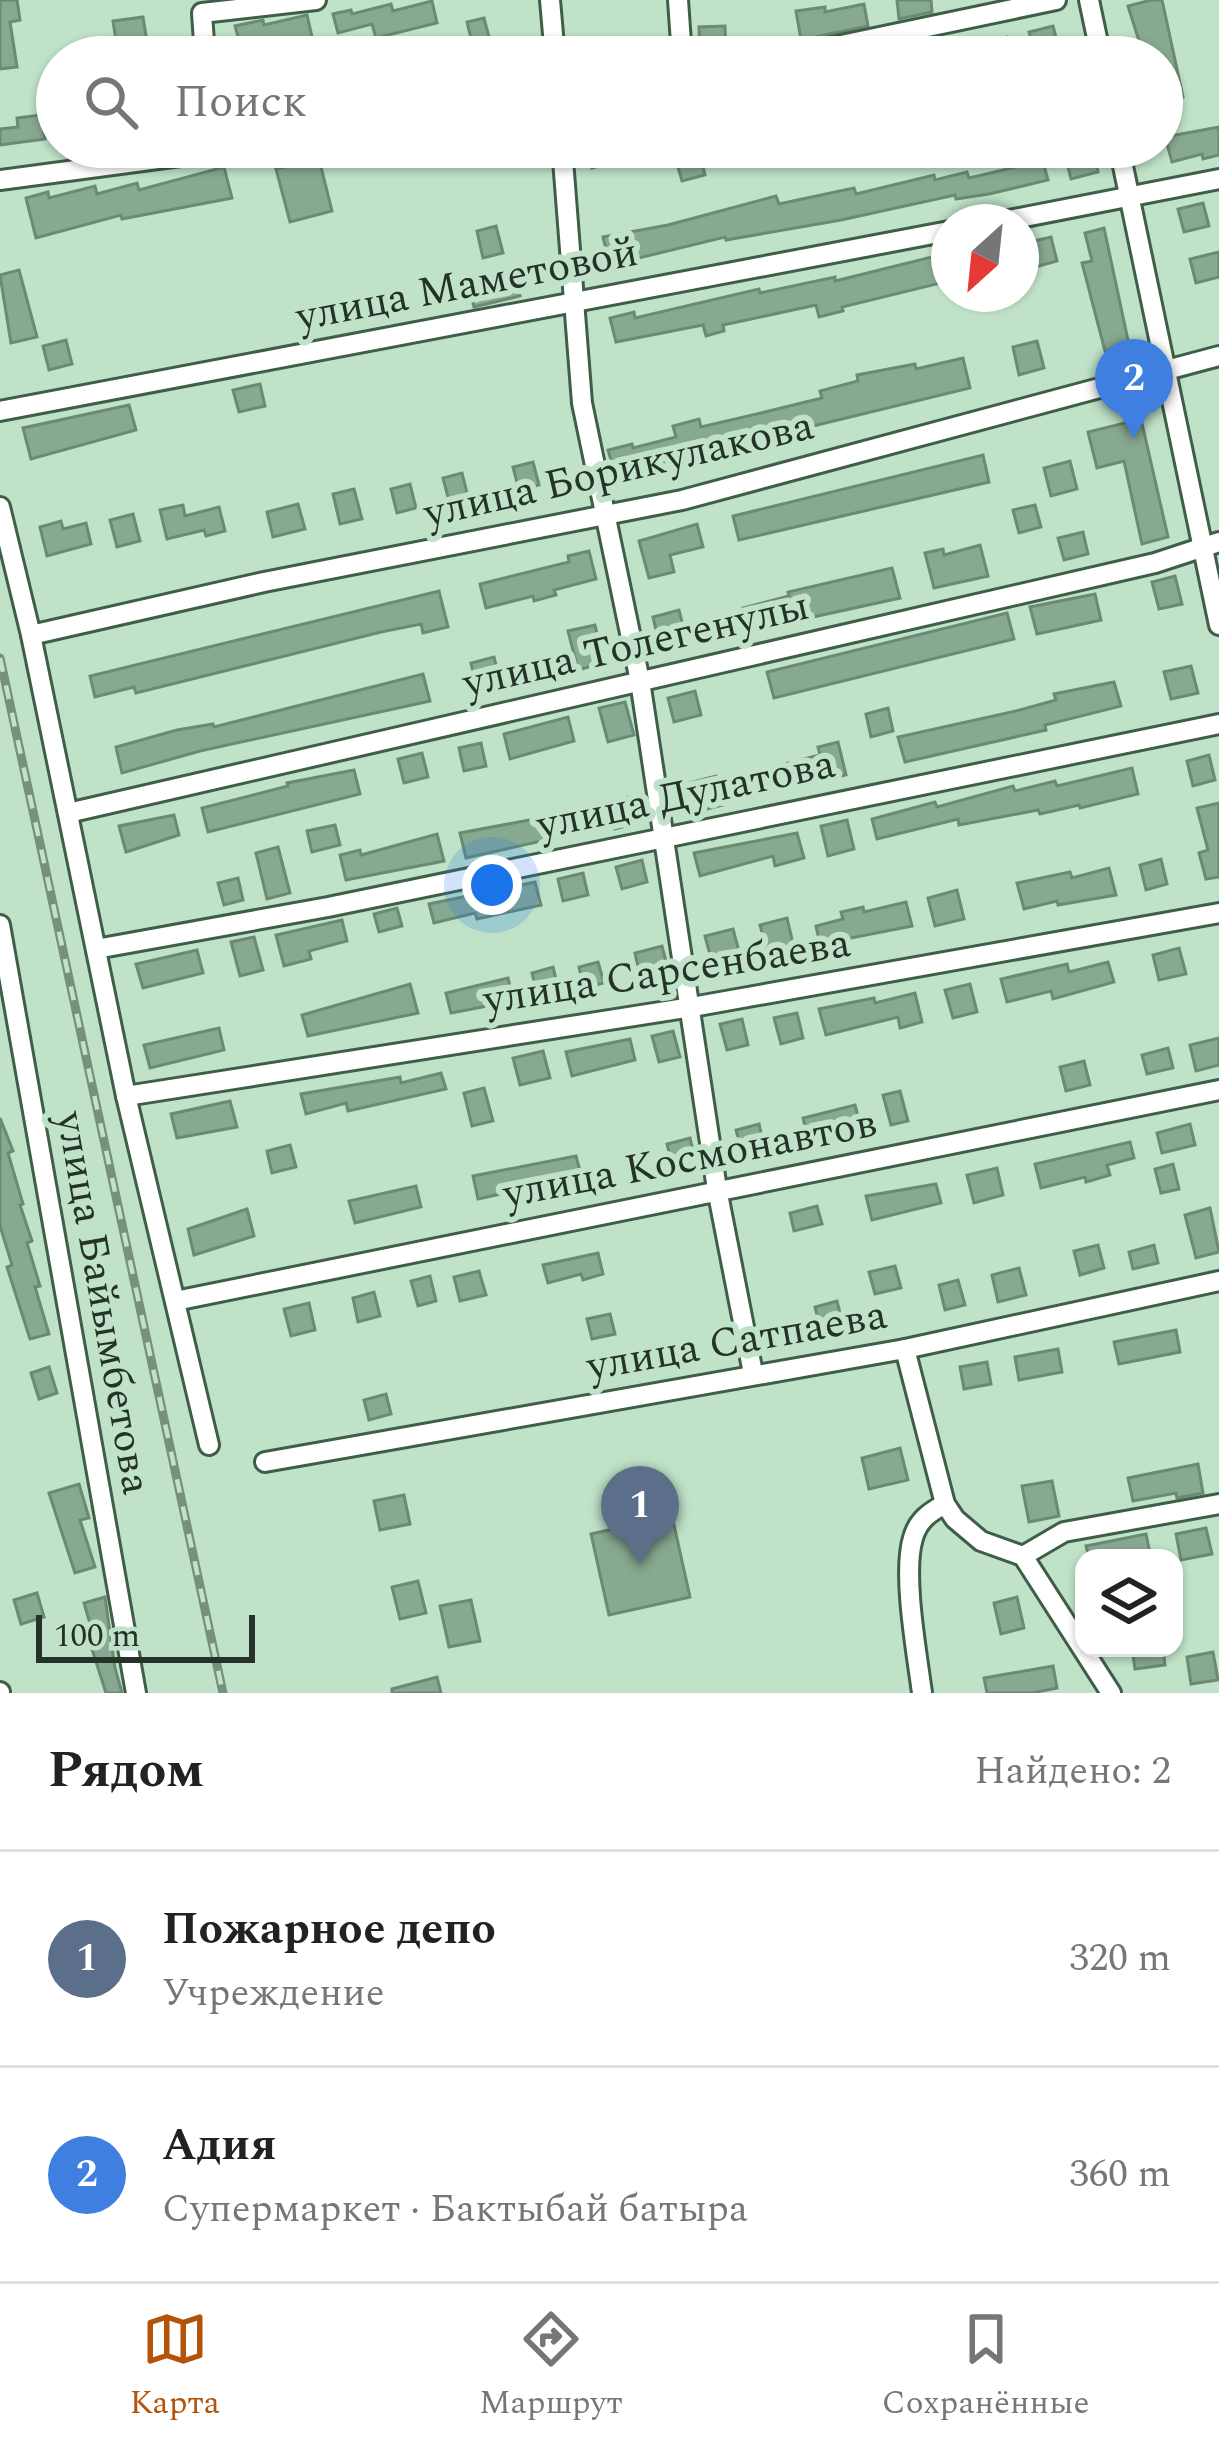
<!DOCTYPE html>
<html lang="ru">
<meta charset="utf-8">
<style>
:root{--surface:#fff;--page:#f2f2f2;--text:#222;--muted:#767676;--line:#e0e0e0;--accent:#b45309}
body{margin:0;font-family:Spectral,serif;background:var(--page);color:var(--text)}
.controls{position:absolute;right:36px;bottom:36px;display:grid;overflow:hidden;border-radius:24px;box-shadow:0 3px 9px #0004}
.controls button{width:108px;height:108px;display:grid;place-items:center;padding:0;border:0;border-bottom:3px solid var(--line);background:var(--surface);color:var(--text);font:60px sans-serif}
.compass{position:absolute;left:931px;top:204px;width:108px;height:108px;border-radius:50%;background:var(--surface);box-shadow:0 3px 9px #0004;rotate:207deg}
.scale{position:absolute;left:36px;bottom:30px;width:219px;box-sizing:border-box;padding-left:12px;border:6px solid #243228;border-top:0;font-size:33px;line-height:42px;white-space:nowrap;color:#243228;-webkit-text-stroke:9px #bfe2c8;paint-order:stroke}
.you{position:absolute;left:492px;top:885px;width:42px;height:42px;margin:-30px;border:9px solid #fff;border-radius:50%;background:#1a73e8;box-shadow:0 0 0 18px #1a73e833}
.badge{display:grid;place-items:center;width:78px;height:78px;border-radius:50%;background:var(--accent);color:#fff;font-size:39px;font-weight:700}
.pin{position:absolute;translate:-50% -99px;filter:drop-shadow(0 3px 6px #0008)}
.pin::after{content:'';position:absolute;top:63px;width:42px;height:36px;background:inherit;clip-path:polygon(0 0,100% 0,50% 100%)}
.list{margin:0;padding:0;list-style:none}
h2{display:flex;justify-content:space-between;align-items:center;height:156px;margin:0;padding:0 48px;font-size:51px}
h2 small{font-size:39px;font-weight:400;color:var(--muted)}
.list li{display:grid;grid-template-columns:78px 1fr auto;gap:36px;align-items:center;box-sizing:border-box;height:216px;padding:0 48px;border-top:3px solid var(--line)}
.list b{display:block;font-size:45px;white-space:nowrap}
.list p{margin:0;font-size:39px;white-space:nowrap;color:var(--muted)}
.list em{font-size:39px;font-style:normal;color:var(--muted)}
.icon{flex:none;width:66px;height:66px;fill:none;stroke:currentColor;stroke-width:2;stroke-linecap:round;stroke-linejoin:round}
.map{position:relative;flex:none;width:1219px;height:1693px;overflow:hidden}
.search{position:absolute;background:var(--surface);box-shadow:0 3px 9px #0004;left:36px;right:36px;top:36px;height:132px;display:flex;align-items:center;gap:30px;box-sizing:border-box;padding:0 42px;border-radius:66px;color:var(--muted);font-size:45px}
.sheet{height:588px;background:var(--surface)}
nav{display:flex;justify-content:space-around;align-items:center;box-sizing:border-box;height:168px;border-top:3px solid var(--line);background:var(--surface);font-size:33px;color:var(--muted)}
nav a{display:grid;justify-items:center;gap:6px}
nav .on{color:var(--accent)}
.map>svg:first-child{display:block}
</style>
<div class="map">
<svg width="1219" height="1693" viewBox="0 0 1219 1693">
<rect width="100%" height="100%" fill="#bfe2c8"/>
<g fill="#88a991" stroke="#6a8a73" stroke-width="3">
<path d="M0 0H17L20 20 10 22 17 67 0 69Z"/>
<path d="M897 0H931L932 12 899 19Z"/>
<path d="M1151 0H1162L1183 97 1162 102V57H1144L1128 6Z"/>
<path d="M432 1 437 23 376 38 372 24 338 33 333 14 351 10 352 14 391 4 393 11Z"/>
<path d="M864 4 868 26 801 40 796 11 825 7V12Z"/>
<path d="M307 15 313 41 285 48 283 41 242 51 235 26 263 20 264 25Z"/>
<path d="M143 17 148 48 118 53 113 21Z"/>
<path d="M484 18 491 45 474 50 467 22Z"/>
<path d="M725 26 726 57H700L699 27Z"/>
<path d="M1053 26 1060 53 1036 57 1029 32Z"/>
<path d="M1007 37 1012 57H939L938 53Z"/>
<path d="M41 115 45 139 0 145V129L18 127 17 118Z"/>
<path d="M1219 127V155L1203 159 1202 154 1172 162 1165 137Z"/>
<path d="M587 147H649V151L592 168Z"/>
<path d="M1063 147H1092L1098 172 1071 179Z"/>
<path d="M699 151 705 175 682 181 675 157Z"/>
<path d="M1040 151 1048 180 989 194 956 199 955 195 841 220 726 240 725 237 610 265 603 237 668 225 776 196 779 204 854 188 856 194 934 175 935 180 967 172 969 178 1024 165 1021 156Z"/>
<path d="M319 159 332 211 290 222 276 169Z"/>
<path d="M224 167 232 198 122 219 121 215 36 238 26 198 48 192 49 198 95 186 97 194 137 183 139 190Z"/>
<path d="M1203 203 1209 226 1184 232 1178 209Z"/>
<path d="M496 226 503 253 483 258 477 231Z"/>
<path d="M1104 228 1129 345 1105 351 1082 263 1092 261 1085 233Z"/>
<path d="M1051 237 1057 261 1021 271V244Z"/>
<path d="M1219 252V277L1196 283 1190 259Z"/>
<path d="M944 254 949 281 842 307 843 311 819 317 816 305 723 325 724 331 706 336 703 325 616 342 610 318 634 312 635 318 759 289 760 293 835 277V281Z"/>
<path d="M19 270 37 337 11 343 0 275Z"/>
<path d="M516 280 520 296 474 307 470 292Z"/>
<path d="M66 340 72 364 49 370 43 346Z"/>
<path d="M1037 341 1044 368 1019 375 1013 347Z"/>
<path d="M963 358 970 388 615 474 608 450 632 444 633 448 676 437 673 426 699 419 701 427 769 411 822 398 820 391 858 381 857 375 915 364 916 369Z"/>
<path d="M260 384 265 406 239 412 233 390Z"/>
<path d="M129 405 136 430 31 459 23 428Z"/>
<path d="M1141 419 1168 537 1142 544 1124 461 1097 468 1088 432Z"/>
<path d="M983 455 989 482 739 540 733 516Z"/>
<path d="M1070 461 1077 489 1051 496 1044 468Z"/>
<path d="M533 462 539 485 519 490 513 467Z"/>
<path d="M462 473 468 497 449 501 443 478Z"/>
<path d="M410 484 416 508 397 513 391 489Z"/>
<path d="M354 489 362 519 340 524 333 494Z"/>
<path d="M298 504 305 529 273 537 267 512Z"/>
<path d="M183 505 185 516 219 507 225 531 206 536 204 530 167 539 160 510Z"/>
<path d="M1035 505 1041 527 1019 533 1013 510Z"/>
<path d="M133 514 140 541 117 547 110 520Z"/>
<path d="M61 521 63 529 86 523 91 544 47 556 40 527Z"/>
<path d="M697 524 703 547 670 555 674 572 649 578 639 541Z"/>
<path d="M1083 532 1088 554 1064 560 1058 538Z"/>
<path d="M980 545 988 576 934 588 925 553 943 549 944 555Z"/>
<path d="M589 551 596 579 554 590 556 595 534 601 533 596 486 608 480 584 569 562 568 556Z"/>
<path d="M892 568 900 598 749 631 743 608 789 596 788 592Z"/>
<path d="M1175 576 1182 604 1159 609 1152 582Z"/>
<path d="M439 591 448 627 423 633 421 624 381 632 136 693 134 687 95 697 90 676Z"/>
<path d="M1095 594 1101 620 1037 634 1030 607Z"/>
<path d="M679 610 687 641 660 647 653 617Z"/>
<path d="M1007 613 1014 639 774 698 767 672Z"/>
<path d="M595 625 604 663 578 670 568 631Z"/>
<path d="M494 657 497 669 533 660 539 681 478 694 471 663Z"/>
<path d="M1191 666 1198 693 1171 699 1164 672Z"/>
<path d="M423 674 430 701 200 751 122 773 116 747 177 730 213 724 214 727Z"/>
<path d="M1114 682 1121 706 1045 725 1046 730 905 762 898 737 1016 711 1056 700 1054 694Z"/>
<path d="M695 691 701 715 674 722 668 698Z"/>
<path d="M625 702 634 735 608 742 599 708Z"/>
<path d="M888 708 893 731 871 737 866 714Z"/>
<path d="M568 717 574 741 510 759 504 734Z"/>
<path d="M838 742 846 775 790 788 784 764 820 755 818 747Z"/>
<path d="M481 743 486 766 464 771 459 748Z"/>
<path d="M422 753 428 777 404 783 398 759Z"/>
<path d="M1209 755 1215 780 1193 786 1187 761Z"/>
<path d="M1132 768 1138 794 1080 808 1079 805 1040 814 1038 810 959 825 958 819 877 839 872 819 935 802 937 807 1013 786 1015 791 1055 781 1057 786Z"/>
<path d="M354 770 360 794 208 832 202 808 288 786 287 783Z"/>
<path d="M716 776 723 805 688 814 681 785Z"/>
<path d="M627 797 634 824 615 829 608 802Z"/>
<path d="M1219 803V877L1206 879 1199 853 1208 850 1197 808Z"/>
<path d="M572 812 577 833 466 858 460 833Z"/>
<path d="M174 815 179 835 126 852 119 826Z"/>
<path d="M847 820 854 849 828 856 821 826Z"/>
<path d="M335 825 340 845 312 852 307 831Z"/>
<path d="M797 833 804 858 775 866 773 856 700 876 694 853Z"/>
<path d="M437 834 444 861 346 880 340 855 360 850 361 855Z"/>
<path d="M278 847 290 893 267 899 256 853Z"/>
<path d="M1161 859 1167 884 1146 890 1140 865Z"/>
<path d="M642 860 647 882 622 889 616 867Z"/>
<path d="M1109 868 1116 895 1058 905 1057 901 1024 909 1017 883 1070 872 1072 878Z"/>
<path d="M583 873 588 895 563 901 558 879Z"/>
<path d="M238 878 243 900 224 905 218 883Z"/>
<path d="M535 882 541 905 477 919 475 913 434 923 429 904Z"/>
<path d="M957 890 964 919 935 926 928 898Z"/>
<path d="M906 902 912 926 820 944 816 926 843 919 841 912 863 907 864 912Z"/>
<path d="M397 908 402 926 379 932 374 914Z"/>
<path d="M787 918 794 948 768 954 760 925Z"/>
<path d="M342 920 347 941 309 951 311 959 284 966 276 935Z"/>
<path d="M733 929 741 959 713 966 705 936Z"/>
<path d="M254 937 263 970 240 976 231 942Z"/>
<path d="M662 946 669 973 641 980 635 953Z"/>
<path d="M1179 948 1186 974 1159 980 1153 955Z"/>
<path d="M197 950 203 973 143 988 136 964Z"/>
<path d="M598 962 604 983 584 988 579 967Z"/>
<path d="M1108 962 1114 982 1053 999 1051 991 1007 1002 1001 979 1067 964 1069 972Z"/>
<path d="M553 967 559 991 538 997 532 973Z"/>
<path d="M508 978 514 1001 451 1013 446 993Z"/>
<path d="M410 984 418 1013 308 1036 302 1015Z"/>
<path d="M970 984 977 1012 953 1018 945 990Z"/>
<path d="M915 993 922 1022 900 1028 898 1017 826 1035 819 1009 874 998 875 1003Z"/>
<path d="M797 1013 803 1038 781 1044 774 1018Z"/>
<path d="M742 1019 748 1045 727 1050 720 1024Z"/>
<path d="M219 1028 224 1050 150 1068 144 1045Z"/>
<path d="M673 1031 680 1057 659 1062 652 1036Z"/>
<path d="M1219 1038V1065L1196 1071 1190 1045Z"/>
<path d="M630 1039 635 1060 572 1076 566 1052Z"/>
<path d="M1168 1048 1173 1068 1147 1074 1142 1055Z"/>
<path d="M543 1051 550 1078 520 1085 513 1058Z"/>
<path d="M1084 1061 1090 1085 1066 1091 1060 1067Z"/>
<path d="M441 1073 446 1089 348 1111 346 1103 306 1114 301 1094 400 1077 401 1083Z"/>
<path d="M484 1088 493 1121 472 1126 464 1093Z"/>
<path d="M900 1091 908 1121 891 1125 883 1095Z"/>
<path d="M230 1101 237 1127 177 1138 171 1114Z"/>
<path d="M855 1105 861 1128 809 1141 803 1118Z"/>
<path d="M0 1118 13 1151 8 1153 23 1204 20 1205 32 1241 27 1243 40 1286 35 1287 49 1334 30 1339 7 1267 12 1265 0 1226Z"/>
<path d="M759 1124 765 1150 743 1156 736 1130Z"/>
<path d="M1190 1124 1195 1145 1162 1153 1157 1133Z"/>
<path d="M690 1138 696 1163 673 1168 667 1144Z"/>
<path d="M1130 1142 1134 1158 1107 1165 1110 1175 1086 1182 1085 1177 1041 1188 1035 1164Z"/>
<path d="M290 1145 296 1167 272 1173 267 1151Z"/>
<path d="M576 1156 583 1182 556 1189 554 1182 478 1199 473 1176Z"/>
<path d="M1173 1164 1179 1189 1161 1193 1155 1169Z"/>
<path d="M997 1168 1003 1195 974 1203 967 1175Z"/>
<path d="M936 1184 941 1203 872 1220 866 1196Z"/>
<path d="M416 1186 421 1207 355 1223 349 1201Z"/>
<path d="M817 1206 822 1224 794 1231 790 1213Z"/>
<path d="M1210 1208 1219 1252 1196 1258 1185 1215Z"/>
<path d="M247 1209 254 1236 194 1255 188 1229Z"/>
<path d="M1098 1245 1104 1268 1080 1275 1074 1251Z"/>
<path d="M1154 1245 1158 1263 1133 1269 1129 1252Z"/>
<path d="M598 1253 603 1274 583 1280 581 1274 548 1283 543 1265Z"/>
<path d="M895 1266 901 1288 875 1294 869 1272Z"/>
<path d="M1019 1268 1026 1295 998 1302 992 1275Z"/>
<path d="M479 1271 486 1295 460 1301 454 1277Z"/>
<path d="M430 1276 436 1301 418 1306 411 1281Z"/>
<path d="M958 1280 965 1305 945 1310 939 1285Z"/>
<path d="M374 1292 380 1316 358 1322 353 1298Z"/>
<path d="M837 1301 842 1321 820 1327 815 1307Z"/>
<path d="M309 1303 315 1330 291 1336 284 1309Z"/>
<path d="M610 1314 615 1334 592 1339 587 1319Z"/>
<path d="M1176 1330 1180 1352 1119 1364 1114 1342Z"/>
<path d="M1058 1349 1062 1372 1019 1380 1015 1357Z"/>
<path d="M987 1362 991 1384 964 1389 960 1367Z"/>
<path d="M49 1367 57 1393 39 1399 31 1373Z"/>
<path d="M386 1394 391 1414 369 1420 364 1400Z"/>
<path d="M900 1448 908 1480 869 1489 862 1458Z"/>
<path d="M1198 1464 1203 1493 1177 1498 1176 1493 1133 1501 1128 1478Z"/>
<path d="M1052 1481 1059 1516 1029 1522 1022 1486Z"/>
<path d="M79 1484 89 1518 80 1520 95 1567 75 1573 49 1493Z"/>
<path d="M404 1495 410 1524 380 1530 374 1501Z"/>
<path d="M672 1516 690 1597 609 1615 591 1534Z"/>
<path d="M1206 1528 1212 1554 1181 1560 1176 1534Z"/>
<path d="M1146 1534 1151 1558H1089L1086 1546Z"/>
<path d="M418 1581 426 1613 400 1619 392 1587Z"/>
<path d="M37 1593 44 1617 21 1624 14 1600Z"/>
<path d="M105 1597 115 1668 122 1693H106L91 1646 96 1644 84 1603Z"/>
<path d="M1017 1597 1024 1628 1001 1634 994 1603Z"/>
<path d="M471 1600 480 1641 449 1647 440 1606Z"/>
<path d="M1132 1648H1163L1165 1665 1135 1669Z"/>
<path d="M1213 1652 1218 1680 1191 1684 1187 1657Z"/>
<path d="M1053 1666 1057 1688 1032 1693H987L984 1678Z"/>
<path d="M437 1677 441 1693H392V1689Z"/>
</g>
<g fill="none" stroke-linecap="round" stroke-linejoin="round">
<g stroke="#3f5e48" stroke-width="24">
<g id="minor">
<path d="M550 0 555 57"/>
<path d="M678 0 682 57"/>
<path d="M1089 0 1101 57"/>
<path d="M205 57 202 13 316 0"/>
<path d="M784 57 1056 0"/>
<path d="M562 147 582 403 640 681 717 1189 753 1373"/>
<path d="M1119 147 1219 625"/>
<path d="M0 180 248 147"/>
<path d="M999 222 1219 179"/>
<path d="M0 411 949 231"/>
<path d="M0 507 31 635 126 1096 209 1445"/>
<path d="M31 635 264 582 682 500 1219 356"/>
<path d="M68 813 1155 563 1219 542"/>
<path d="M0 925 136 1693"/>
<path d="M96 949 328 907 1219 724"/>
<path d="M126 1096 692 1007 1219 913"/>
<path d="M175 1301 1219 1090"/>
<path d="M905 1349 945 1504 955 1519 981 1541 1023 1556 1111 1693"/>
<path d="M265 1462 905 1349 1219 1281"/>
<path d="M1023 1556 1064 1532 1219 1504"/>
<path d="M0 1692V1693"/>
<path d="M922 1693C917 1654 902 1574 913 1538 918 1520 930 1512 945 1504"/>
</g>
</g>
<use href="#minor" stroke="#fff" stroke-width="18"/>
<g stroke="#77907d" stroke-width="9">
<path id="rail" d="M0 658 223 1693"/>
</g>
<use href="#rail" stroke="#bfe2c8" stroke-width="4.5" stroke-dasharray="14" stroke-linecap="butt"/>
</g>
<g text-anchor="middle" dominant-baseline="central" stroke-width="12" stroke-linejoin="round" paint-order="stroke">
<g font-size="42" fill="#243228" stroke="#bfe2c8">
<text transform="translate(467 285) rotate(-11)">улица Маметовой</text>
<text transform="translate(619 470) rotate(-13)">улица Борикулакова</text>
<text transform="translate(636 645) rotate(-13)">улица Толегенулы</text>
<text transform="translate(686 795) rotate(-12)">улица Дулатова</text>
<text transform="translate(667 972) rotate(-9)">улица Сарсенбаева</text>
<text transform="translate(690 1159) rotate(-11)">улица Космонавтов</text>
<text transform="translate(103 1303) rotate(80)">улица Байымбетова</text>
<text transform="translate(737 1341) rotate(-10)">улица Сатпаева</text>
</g>
</g>
</svg>
<div class="controls">
<button><svg class="icon" aria-label="layers" viewBox="0 0 24 24"><path d="M12 4l9 5-9 5-9-5zM3 14l9 5 9-5"/></svg></button>
</div>
<svg class="compass" viewBox="-18 -18 36 36"><path d="M0-13l5 13h-10z" fill="#e53935"/><path d="M0 13l5-13h-10z" fill="#767676"/></svg>
<div class="scale">100 m</div>
<div class="you"></div>
<div class="pin badge" style="left:640px;top:1565px;background:#5c6f8a">1</div>
<div class="pin badge" style="left:1134px;top:438px;background:#3f7fe0">2</div>
<div class="search"><svg class="icon" aria-label="search" viewBox="0 0 24 24"><circle cx="10" cy="10" r="6"/><path d="M15 15l6 6"/></svg>Поиск</div>
</div>
<section class="sheet">
<h2>Рядом<small>Найдено: 2</small></h2>
<ul class="list">
<li><span class="badge" style="background:#5c6f8a">1</span><div><b>Пожарное депо</b><p>Учреждение</p></div><em>320 m</em></li>
<li><span class="badge" style="background:#3f7fe0">2</span><div><b>Адия</b><p>Супермаркет · Бактыбай батыра</p></div><em>360 m</em></li>
</ul>
</section>
<nav>
<a class="on"><svg class="icon" aria-label="map" viewBox="0 0 24 24"><path d="M3 6l6-2 6 2 6-2v14l-6 2-6-2-6 2zM9 4v14M15 6v14"/></svg>Карта</a>
<a><svg class="icon" aria-label="directions" viewBox="0 0 24 24"><path d="M12 3l9 9-9 9-9-9zM9 14v-3h6M13 9l2 2-2 2"/></svg>Маршрут</a>
<a><svg class="icon" aria-label="saved" viewBox="0 0 24 24"><path d="M7 4h10v16l-5-4-5 4z"/></svg>Сохранённые</a>
</nav>
